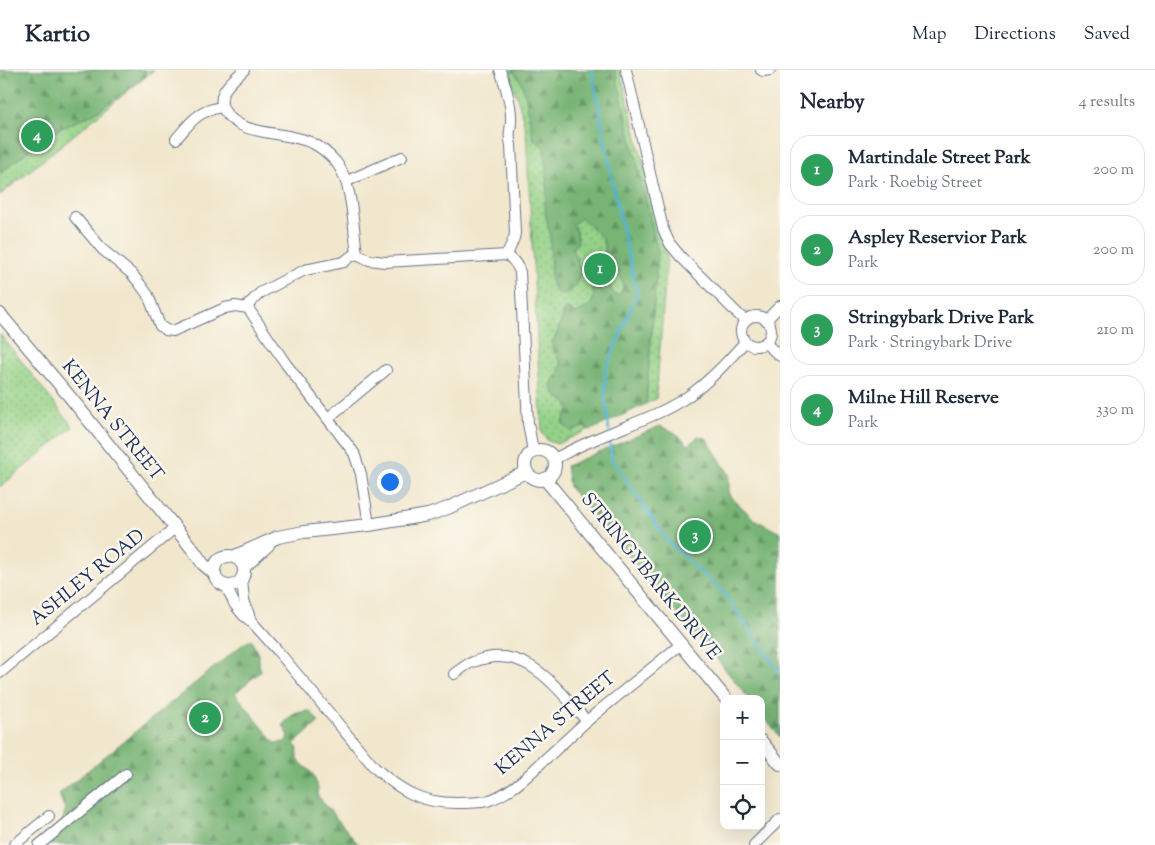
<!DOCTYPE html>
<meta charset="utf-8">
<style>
:root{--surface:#fff;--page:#f2f2f3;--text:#1f2937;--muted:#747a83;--line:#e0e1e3;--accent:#0b8043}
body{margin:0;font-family:"Sorts Mill Goudy",serif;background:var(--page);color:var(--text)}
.controls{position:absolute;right:15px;bottom:15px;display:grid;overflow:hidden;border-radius:10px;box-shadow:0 5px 20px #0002}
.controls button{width:45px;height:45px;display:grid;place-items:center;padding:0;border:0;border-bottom:1px solid var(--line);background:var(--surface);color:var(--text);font:25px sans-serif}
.you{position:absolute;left:389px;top:411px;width:18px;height:18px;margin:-12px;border:4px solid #fff;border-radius:50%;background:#1a73e8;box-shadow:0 0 0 8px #1a73e833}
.badge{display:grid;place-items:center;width:32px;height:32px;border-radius:50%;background:var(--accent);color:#fff;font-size:16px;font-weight:700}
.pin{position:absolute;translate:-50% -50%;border:2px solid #fff;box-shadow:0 1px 5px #0006}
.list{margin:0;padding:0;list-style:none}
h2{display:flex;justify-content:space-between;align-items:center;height:65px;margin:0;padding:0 20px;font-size:21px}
h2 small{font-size:16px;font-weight:400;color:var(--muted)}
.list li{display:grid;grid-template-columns:32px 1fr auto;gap:15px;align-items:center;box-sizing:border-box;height:70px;margin:0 10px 10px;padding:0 10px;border:1px solid var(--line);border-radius:20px}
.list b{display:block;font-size:19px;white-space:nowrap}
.list p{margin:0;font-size:16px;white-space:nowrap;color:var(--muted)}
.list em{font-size:16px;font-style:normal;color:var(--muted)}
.icon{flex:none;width:28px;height:28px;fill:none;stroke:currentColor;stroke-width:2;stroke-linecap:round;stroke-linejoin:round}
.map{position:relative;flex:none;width:780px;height:775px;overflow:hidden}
header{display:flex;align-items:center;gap:30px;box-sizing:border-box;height:70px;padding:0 25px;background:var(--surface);border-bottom:1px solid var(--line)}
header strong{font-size:24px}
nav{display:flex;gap:28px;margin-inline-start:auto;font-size:18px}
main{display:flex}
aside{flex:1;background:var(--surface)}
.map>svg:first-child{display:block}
</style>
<header>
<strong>Kartio</strong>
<nav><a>Map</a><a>Directions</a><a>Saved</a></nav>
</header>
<main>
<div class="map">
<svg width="780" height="775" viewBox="0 0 780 775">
<defs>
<pattern id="grass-dots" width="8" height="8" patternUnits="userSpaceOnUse" patternTransform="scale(1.25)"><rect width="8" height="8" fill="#94d287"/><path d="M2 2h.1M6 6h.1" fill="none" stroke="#78ab72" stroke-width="1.8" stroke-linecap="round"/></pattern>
<pattern id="forest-firs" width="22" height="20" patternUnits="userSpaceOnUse" patternTransform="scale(1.25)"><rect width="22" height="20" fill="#77b474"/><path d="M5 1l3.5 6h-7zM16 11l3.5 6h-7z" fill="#619362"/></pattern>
</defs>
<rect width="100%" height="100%" fill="#fbf7ec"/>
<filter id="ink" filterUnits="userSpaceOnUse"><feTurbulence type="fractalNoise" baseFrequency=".02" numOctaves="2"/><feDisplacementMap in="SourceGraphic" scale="10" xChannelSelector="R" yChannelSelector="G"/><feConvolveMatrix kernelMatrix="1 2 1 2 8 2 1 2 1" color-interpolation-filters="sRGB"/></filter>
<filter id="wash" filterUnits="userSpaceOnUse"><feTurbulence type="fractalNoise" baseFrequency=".0096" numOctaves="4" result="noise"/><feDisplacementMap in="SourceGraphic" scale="20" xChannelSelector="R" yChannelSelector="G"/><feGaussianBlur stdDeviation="1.12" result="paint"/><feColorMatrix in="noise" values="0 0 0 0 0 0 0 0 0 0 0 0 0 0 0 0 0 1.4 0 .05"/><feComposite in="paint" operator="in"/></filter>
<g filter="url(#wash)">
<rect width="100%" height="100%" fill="#f1e7cd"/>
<g fill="url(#grass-dots)" stroke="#588072">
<path d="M0 0H154L0 125Z"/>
<path d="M507 0H620L667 186 656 329 557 374 548 371 542 363 526 61 517 26Z"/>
<path d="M0 264 73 357 0 417Z"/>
</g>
<g fill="url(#forest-firs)" stroke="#497269">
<path d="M0 0H144L146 6 98 41 50 64 0 103Z"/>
<path d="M512 0H615L658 182 646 334 591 360 584 357 570 361 563 354 565 345 570 338 565 331 557 327 551 316 554 308 559 303 561 294 559 289 552 278V271C559 265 561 249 565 240L571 239 574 244C593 237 599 228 588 209L591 202 599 196C606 203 612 209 611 219L616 226 621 223 623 217 621 206 607 191 603 169 582 148 573 154 577 163 578 172 572 179 581 200 576 216 567 224H558L553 217 551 210 550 163 546 147 545 134 547 117 544 78 533 68 525 23 519 8Z"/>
<path d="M660 356 674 362 689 375 698 366 706 368 729 404V425L754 449 780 463V667L761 644V629H749L713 584 651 514 569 417 566 396Z"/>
<path d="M251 570 259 586V595L261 600 259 603 235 623 275 673 285 672 289 666 283 655C291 644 296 642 310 641L319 652 294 674 298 678 297 687 301 693 313 704 318 718 317 725 359 775H49L62 754 65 740 59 724 243 574Z"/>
</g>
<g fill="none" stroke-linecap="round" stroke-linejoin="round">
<g stroke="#53b2d1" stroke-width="3">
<path d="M592 0 614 120 637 224 605 301V326L609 360"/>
<path d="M609 367 612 390 669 473 722 521 780 603"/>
</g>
</g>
</g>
<g filter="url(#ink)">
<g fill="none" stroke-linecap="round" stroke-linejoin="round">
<g stroke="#666f85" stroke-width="12">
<g id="minor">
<path d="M244 0C233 10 215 23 224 40 240 68 286 60 312 73 321 77 329 84 336 92 353 113 353 157 357 184"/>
<path d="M500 0C505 14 511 32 511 47 512 59 507 62 511 75L515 163 514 168 507 185C514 190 517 194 520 202L528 353 533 381"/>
<path d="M626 0 663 159 670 174 681 187 745 251"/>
<path d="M761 0 763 1 770 0"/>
<path d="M176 69C192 51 197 41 222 37"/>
<path d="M347 111 402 87"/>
<path d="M75 147 103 180 132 204 140 214 148 225 160 256 166 260 173 261 225 238 235 236 248 238"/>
<path d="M248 238 249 234 260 223 281 212 305 200 344 192 350 187 357 184 369 190 385 192 507 185"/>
<path d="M248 238 286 294 354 383 361 404 369 455"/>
<circle cx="756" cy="261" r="15"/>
<path d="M766 250 780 236"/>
<path d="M765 273 780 286"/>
<path d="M328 348 386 300"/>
<path d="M554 389C566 383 577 377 589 372 621 357 657 347 687 327 709 312 727 292 745 272"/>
<path d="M242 510 244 530 251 551"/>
<path d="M226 516 235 535 243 545 252 552 277 580 375 698C401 721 421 733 456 733 466 733 477 733 487 731 509 724 526 708 542 692 557 679 572 664 587 651 618 625 650 600 681 574"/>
<path d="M0 603 175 458"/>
<path d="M454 604C460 600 466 594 473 592 526 571 556 618 587 651"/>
<path d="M14 775 49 746"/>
<path d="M39 775 126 704"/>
<path d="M754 775 780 749"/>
</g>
</g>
<g stroke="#666f85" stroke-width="14">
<g id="tertiary">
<path d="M0 244 70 327 194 481 203 494 215 504"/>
<circle cx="540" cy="395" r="15"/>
<path d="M545 409 726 629"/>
<circle cx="229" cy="501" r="15"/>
<path d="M233 487 278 467 304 462 369 455 428 445 448 438 526 402"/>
<path d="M244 497 268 475"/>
<path d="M761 671 780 694"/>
</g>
</g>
<use href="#minor" stroke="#fff" stroke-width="10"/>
<use href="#tertiary" stroke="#fff" stroke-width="12"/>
</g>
</g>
<g text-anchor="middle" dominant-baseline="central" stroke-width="5" stroke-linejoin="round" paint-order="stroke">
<g font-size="19" fill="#1b2f5e" stroke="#fbf7ec">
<text transform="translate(112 351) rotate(51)">KENNA STREET</text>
<text transform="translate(650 507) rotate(51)">STRINGYBARK DRIVE</text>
<text transform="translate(88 508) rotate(-39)">ASHLEY ROAD</text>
<text transform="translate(556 654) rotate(-40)">KENNA STREET</text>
</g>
</g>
</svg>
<div class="controls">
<button>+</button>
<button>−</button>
<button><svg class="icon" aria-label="locate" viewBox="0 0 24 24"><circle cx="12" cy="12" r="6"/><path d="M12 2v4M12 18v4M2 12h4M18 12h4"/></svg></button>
</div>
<div class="you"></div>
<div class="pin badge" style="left:600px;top:199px;background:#2e9e5b">1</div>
<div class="pin badge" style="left:205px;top:648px;background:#2e9e5b">2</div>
<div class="pin badge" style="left:695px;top:466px;background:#2e9e5b">3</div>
<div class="pin badge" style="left:37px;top:66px;background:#2e9e5b">4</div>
</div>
<aside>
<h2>Nearby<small>4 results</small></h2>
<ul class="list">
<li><span class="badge" style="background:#2e9e5b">1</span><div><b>Martindale Street Park</b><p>Park · Roebig Street</p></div><em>200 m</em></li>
<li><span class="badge" style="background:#2e9e5b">2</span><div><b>Aspley Reservior Park</b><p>Park</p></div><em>200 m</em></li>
<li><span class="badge" style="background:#2e9e5b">3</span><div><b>Stringybark Drive Park</b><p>Park · Stringybark Drive</p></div><em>210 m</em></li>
<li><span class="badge" style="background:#2e9e5b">4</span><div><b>Milne Hill Reserve</b><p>Park</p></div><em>330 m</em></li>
</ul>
</aside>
</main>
